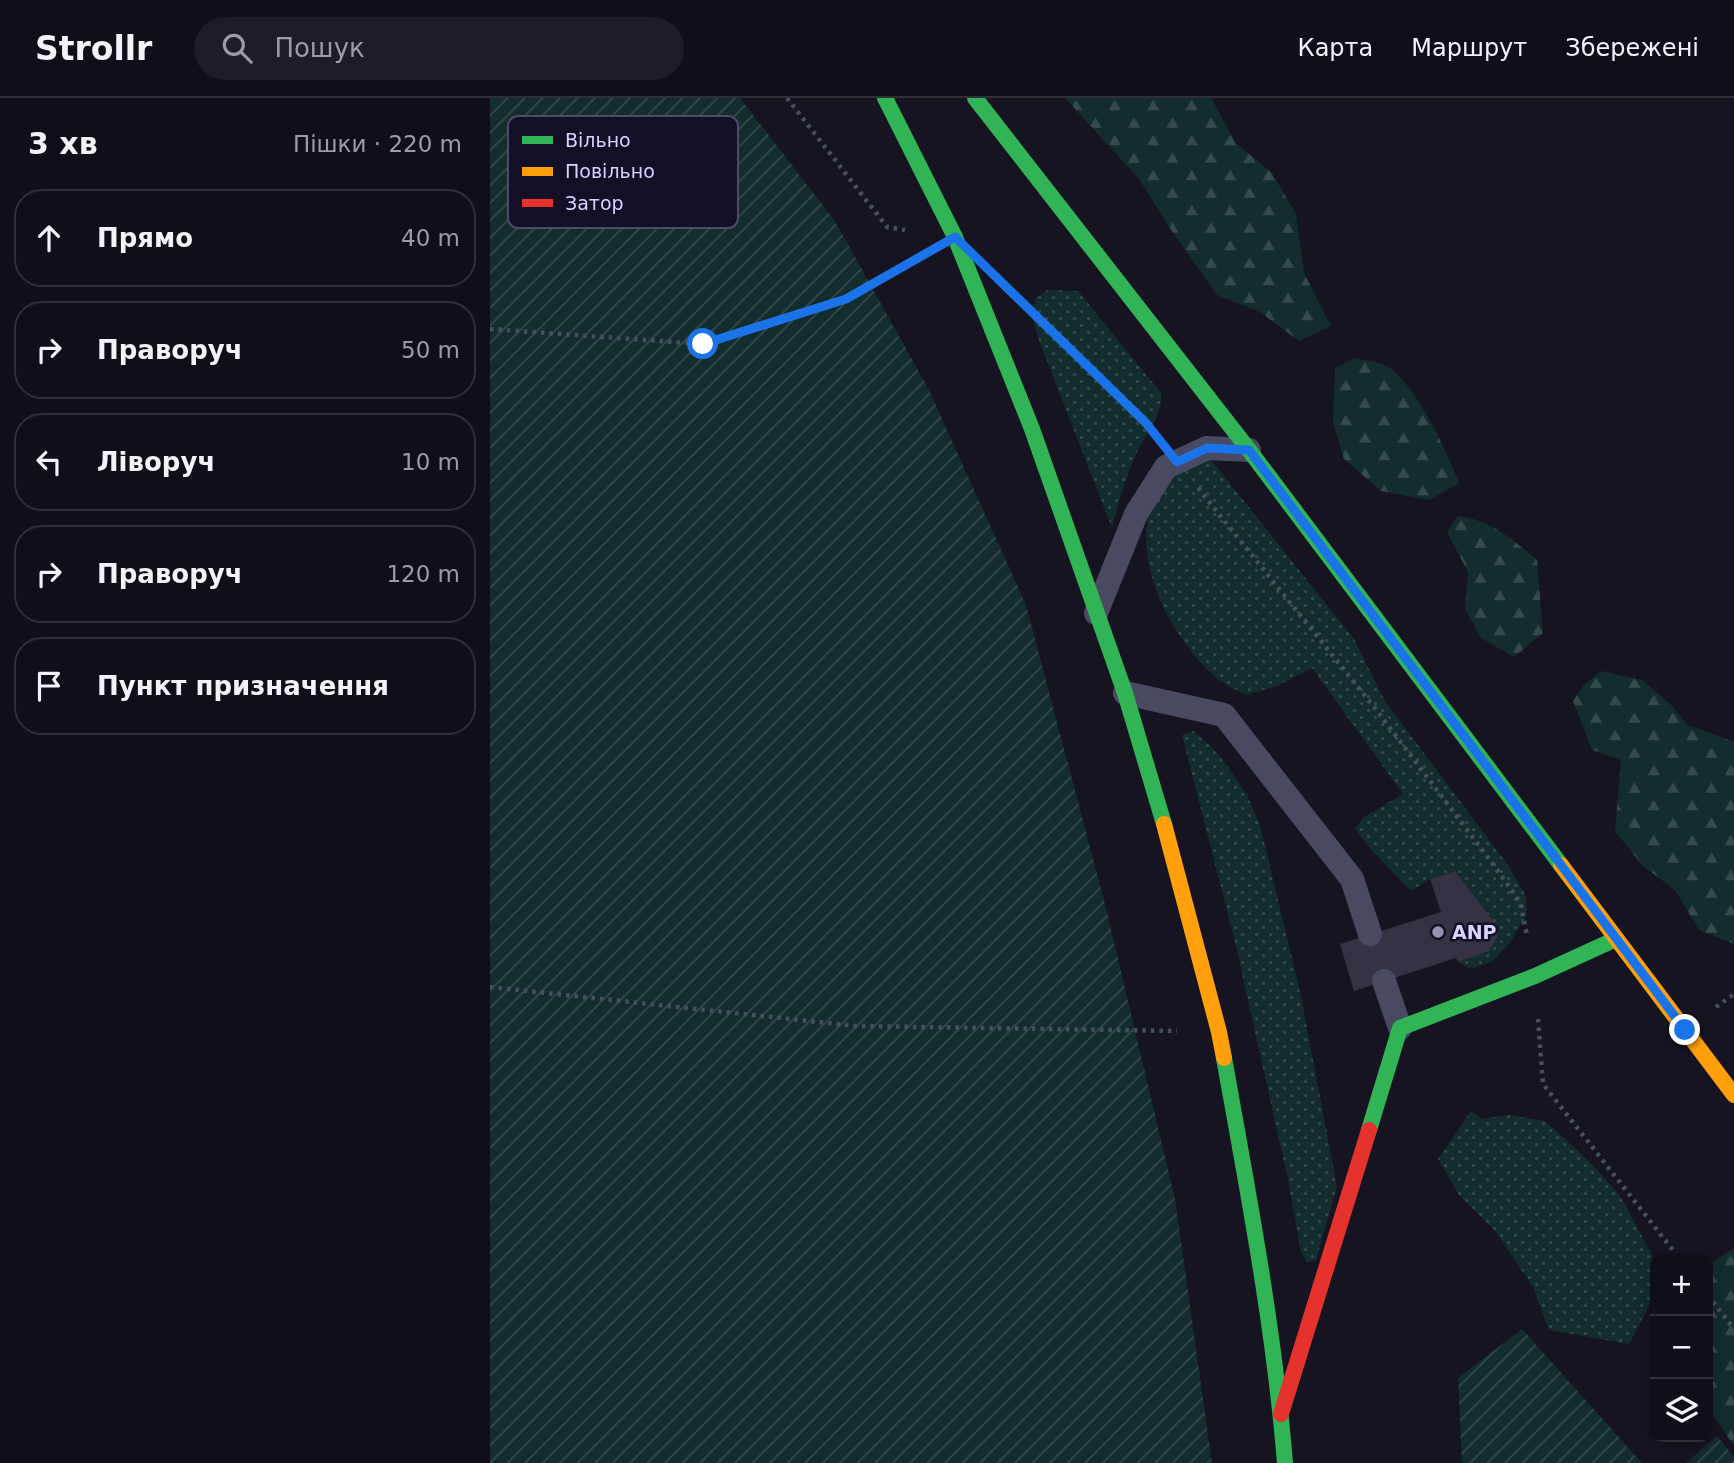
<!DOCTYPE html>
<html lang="uk">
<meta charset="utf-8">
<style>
:root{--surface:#100f19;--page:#1e1d26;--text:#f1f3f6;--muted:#9c9ca2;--line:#302f38}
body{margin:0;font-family:"DejaVu Sans",sans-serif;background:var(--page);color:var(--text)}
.controls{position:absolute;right:21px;bottom:21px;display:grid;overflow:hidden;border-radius:14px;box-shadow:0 4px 18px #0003}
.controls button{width:63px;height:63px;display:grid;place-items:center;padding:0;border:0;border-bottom:2px solid var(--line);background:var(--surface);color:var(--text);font:35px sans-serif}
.stop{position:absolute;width:21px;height:21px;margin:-16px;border:5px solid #1a73e8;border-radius:50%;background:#fff}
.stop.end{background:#1a73e8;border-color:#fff;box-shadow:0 2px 7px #0008}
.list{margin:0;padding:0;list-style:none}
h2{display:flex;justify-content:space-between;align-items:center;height:91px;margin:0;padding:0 28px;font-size:30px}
h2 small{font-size:23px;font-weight:400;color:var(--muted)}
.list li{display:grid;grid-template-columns:46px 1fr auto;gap:21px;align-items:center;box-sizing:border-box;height:98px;margin:0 14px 14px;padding:0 14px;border:2px solid var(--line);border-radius:28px}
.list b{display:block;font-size:26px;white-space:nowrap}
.list em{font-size:23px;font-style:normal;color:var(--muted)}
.icon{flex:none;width:38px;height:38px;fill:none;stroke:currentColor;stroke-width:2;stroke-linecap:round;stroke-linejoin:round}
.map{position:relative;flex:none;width:1244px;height:1365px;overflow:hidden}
header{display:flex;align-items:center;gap:42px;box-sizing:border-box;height:98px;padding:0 35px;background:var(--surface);border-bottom:2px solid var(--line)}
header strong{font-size:33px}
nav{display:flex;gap:38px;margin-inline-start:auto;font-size:24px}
.search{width:490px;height:63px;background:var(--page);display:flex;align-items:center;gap:18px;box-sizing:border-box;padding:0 24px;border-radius:38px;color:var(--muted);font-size:26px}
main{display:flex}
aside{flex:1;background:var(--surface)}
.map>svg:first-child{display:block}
</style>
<header>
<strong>Strollr</strong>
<div class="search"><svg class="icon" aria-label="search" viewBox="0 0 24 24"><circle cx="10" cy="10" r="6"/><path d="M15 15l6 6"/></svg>Пошук</div>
<nav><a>Карта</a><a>Маршрут</a><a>Збережені</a></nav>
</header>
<main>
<aside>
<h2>3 хв<small>Пішки · 220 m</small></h2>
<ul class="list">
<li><svg class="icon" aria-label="ahead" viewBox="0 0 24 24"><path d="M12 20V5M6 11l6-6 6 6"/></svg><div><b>Прямо</b></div><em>40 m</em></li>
<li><svg class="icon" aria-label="right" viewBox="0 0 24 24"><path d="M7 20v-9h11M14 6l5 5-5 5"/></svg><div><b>Праворуч</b></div><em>50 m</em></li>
<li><svg class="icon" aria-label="left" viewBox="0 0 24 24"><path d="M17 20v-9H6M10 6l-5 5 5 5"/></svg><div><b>Ліворуч</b></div><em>10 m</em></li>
<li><svg class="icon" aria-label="right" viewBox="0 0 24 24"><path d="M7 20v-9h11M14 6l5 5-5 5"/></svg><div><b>Праворуч</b></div><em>120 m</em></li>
<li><svg class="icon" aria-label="arrive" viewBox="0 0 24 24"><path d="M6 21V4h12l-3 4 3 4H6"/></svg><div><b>Пункт призначення</b></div></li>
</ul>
</aside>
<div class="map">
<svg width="1244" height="1365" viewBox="0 0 1244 1365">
<defs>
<pattern id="grass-dots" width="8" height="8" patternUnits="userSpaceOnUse" patternTransform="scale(1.75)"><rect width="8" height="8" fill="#132c2d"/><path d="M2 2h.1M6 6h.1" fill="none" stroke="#354a4c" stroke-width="1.8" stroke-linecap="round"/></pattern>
<pattern id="forest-firs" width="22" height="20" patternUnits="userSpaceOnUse" patternTransform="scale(1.75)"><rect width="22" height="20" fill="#132c2d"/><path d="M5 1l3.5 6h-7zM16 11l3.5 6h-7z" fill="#354a4c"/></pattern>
<pattern id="garden-furrows" width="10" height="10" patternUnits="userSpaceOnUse" patternTransform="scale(1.75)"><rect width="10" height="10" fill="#132c2d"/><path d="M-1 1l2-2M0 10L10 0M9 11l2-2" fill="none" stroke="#354a4c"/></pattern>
</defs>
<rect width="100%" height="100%" fill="#161421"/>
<g fill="url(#grass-dots)">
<path d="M558 192 588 193 671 295C673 319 656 335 646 356 636 380 628 405 622 430L547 237 542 215 546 199Z"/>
<path d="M718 358 864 541 895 603 1018 767 1036 798 1037 816 1021 843 1002 864 980 871 968 864 999 853 1008 838 1005 825 965 773 940 781 921 793 883 754 865 731 874 719 913 696 822 570 787 588 756 597C745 591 732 586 723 577 682 538 648 476 658 418 660 411 660 399 664 392 676 373 699 366 718 358Z"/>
<path d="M703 633 722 649 738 669 757 697 770 727 811 898 847 1089 826 1162 817 1165 811 1154 797 1077 745 844 692 637Z"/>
<path d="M981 1013 992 1021 1019 1017 1055 1023 1098 1062 1131 1099 1163 1159 1159 1208 1139 1246 1059 1232 1043 1189 1005 1133 969 1097 948 1061Z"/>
</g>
<g fill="url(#forest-firs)">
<path d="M575 0H721L746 45 782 75 806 116 814 175 841 228 809 243 770 214 727 197 679 129 649 81Z"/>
<path d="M865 260C876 263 893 264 902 271 928 293 957 353 969 385L939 402 891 393 854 361 843 325 845 270Z"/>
<path d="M968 418C1001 422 1022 441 1047 462L1053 535 1024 559 991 540 975 511 978 474 957 434Z"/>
<path d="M1111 573 1152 582 1180 606 1198 627 1244 644V846L1209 832 1185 792 1153 768 1125 733 1131 662 1102 652 1083 603 1094 587Z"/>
<path d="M1244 1150V1348L1218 1310V1167Z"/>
</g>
<g fill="url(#garden-furrows)">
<path d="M0 0H250L345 123 439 292 536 507 615 806 685 1101 722 1365H0Z"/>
<path d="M1032 1231 1152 1365H972L968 1280Z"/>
<path d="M1227 1338 1244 1359V1365H1196Z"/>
</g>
<path fill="#343243" d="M965 773 1005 825 1008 838 999 853 968 864 966 860 864 893 850 846 951 814 940 781Z"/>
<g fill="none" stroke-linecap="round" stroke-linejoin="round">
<g stroke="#44505f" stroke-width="4.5" stroke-dasharray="3.5 5" stroke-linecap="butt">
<path d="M297 0 397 129 415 132"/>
<path d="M540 212 665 337"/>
<path d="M0 231 213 246 356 201 429 159"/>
<path d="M708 390 884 609 1003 766 1030 804 1037 837"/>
<path d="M0 889 366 928 687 933"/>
<path d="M1226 909 1244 896"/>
<path d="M1048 921 1053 986 1189 1160"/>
<path d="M1218 1197 1244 1231"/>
</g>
<g stroke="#4a4962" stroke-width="24">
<path d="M606 515 646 416 676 369 717 350 759 352"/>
<path d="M635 595 734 617 862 781 880 836"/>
<path d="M894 883 910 930"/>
</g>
<g stroke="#30b455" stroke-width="16">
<path d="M395 0 465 139 542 331 635 595 674 726"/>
<path d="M485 0 759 352 1071 767"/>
<path d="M734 960C758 1094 784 1229 795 1365"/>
<path d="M879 1032 910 930 1045 878 1126 841"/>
</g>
<g stroke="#ff9f0a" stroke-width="16">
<path d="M674 726 729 934 734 960"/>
<path d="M1071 767 1244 997"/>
</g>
<path stroke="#e5322d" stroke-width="16" d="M791 1316 879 1032"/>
</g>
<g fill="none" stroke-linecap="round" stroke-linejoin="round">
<path stroke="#1a73e8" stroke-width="9" d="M213 246 356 201 465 139 656 325 687 364 717 350 759 352 1195 932"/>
</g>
<circle fill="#9591b1" stroke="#130f26" stroke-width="2.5" cx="948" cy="834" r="7"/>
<g text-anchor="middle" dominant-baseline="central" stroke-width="5" stroke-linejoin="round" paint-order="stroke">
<g font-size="19" font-weight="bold" fill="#d9d4ff" stroke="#130f26" text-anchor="start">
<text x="962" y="834">ANP</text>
</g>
</g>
<rect x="18" y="18" width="230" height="112" rx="10" fill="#130f26" stroke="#4e4a67" stroke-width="2"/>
<rect x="32" y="38" width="31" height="8" fill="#30b455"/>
<rect x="32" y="69" width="31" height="9" fill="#ff9f0a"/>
<rect x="32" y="101" width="31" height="8" fill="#e5322d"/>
<g font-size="19" fill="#d9d4ff">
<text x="75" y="49">Вільно</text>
<text x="75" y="80">Повільно</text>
<text x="75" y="112">Затор</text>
</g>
</svg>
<div class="controls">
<button>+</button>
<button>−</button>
<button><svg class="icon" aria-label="layers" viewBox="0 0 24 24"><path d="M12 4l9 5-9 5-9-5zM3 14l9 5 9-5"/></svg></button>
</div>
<div class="stop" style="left:213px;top:246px"></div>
<div class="stop end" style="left:1195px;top:932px"></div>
</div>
</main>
